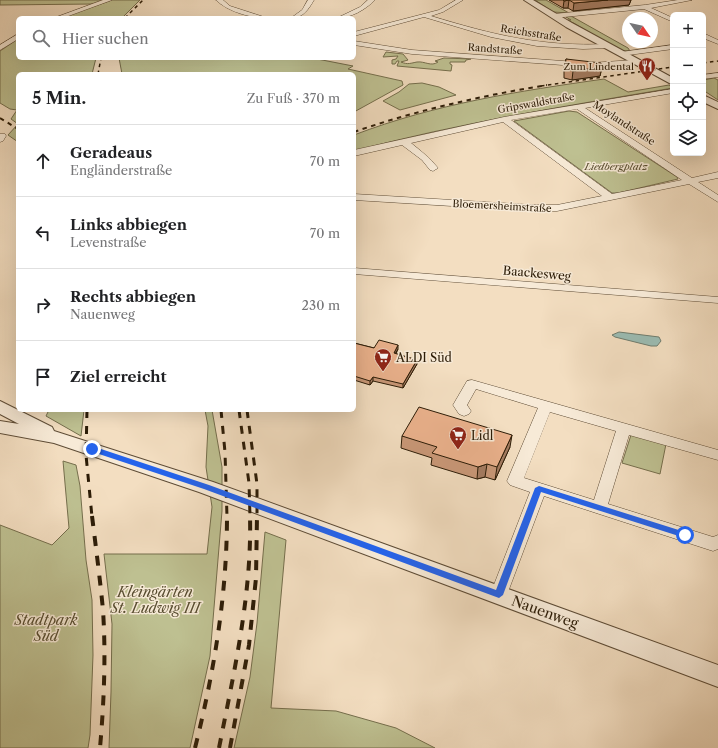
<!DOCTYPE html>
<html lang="de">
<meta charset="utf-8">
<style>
:root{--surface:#fff;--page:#f2f2f2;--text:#202124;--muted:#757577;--line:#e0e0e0}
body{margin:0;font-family:"Libre Caslon Text",serif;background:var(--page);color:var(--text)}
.controls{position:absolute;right:12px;top:12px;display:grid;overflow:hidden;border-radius:6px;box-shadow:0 4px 16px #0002}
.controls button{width:36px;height:36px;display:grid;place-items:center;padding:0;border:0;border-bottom:1px solid var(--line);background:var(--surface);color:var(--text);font:20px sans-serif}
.compass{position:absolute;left:622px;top:12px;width:36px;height:36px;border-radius:50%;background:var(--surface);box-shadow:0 4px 16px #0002;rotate:124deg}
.stop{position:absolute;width:12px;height:12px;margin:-9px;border:3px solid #2563eb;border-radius:50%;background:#fff}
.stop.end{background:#2563eb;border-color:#fff;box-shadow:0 1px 4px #0008}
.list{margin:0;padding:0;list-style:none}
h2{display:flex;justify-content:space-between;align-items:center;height:52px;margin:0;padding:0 16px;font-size:17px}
h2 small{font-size:13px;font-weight:400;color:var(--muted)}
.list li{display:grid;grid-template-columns:26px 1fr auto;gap:12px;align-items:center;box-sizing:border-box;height:72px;padding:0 16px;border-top:1px solid var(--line)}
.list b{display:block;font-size:15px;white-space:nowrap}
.list p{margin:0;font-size:13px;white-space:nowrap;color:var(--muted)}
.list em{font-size:13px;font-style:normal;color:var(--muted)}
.icon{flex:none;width:22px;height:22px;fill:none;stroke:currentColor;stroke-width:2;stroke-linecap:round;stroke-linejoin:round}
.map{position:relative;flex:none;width:718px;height:748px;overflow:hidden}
.search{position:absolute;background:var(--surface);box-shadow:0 4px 16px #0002;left:16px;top:16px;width:340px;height:44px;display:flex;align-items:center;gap:10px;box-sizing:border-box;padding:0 14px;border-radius:6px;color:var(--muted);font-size:15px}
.panel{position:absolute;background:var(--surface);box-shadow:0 4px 16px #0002;left:16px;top:72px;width:340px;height:340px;border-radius:6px}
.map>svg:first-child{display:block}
</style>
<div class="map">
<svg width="718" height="748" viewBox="0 0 718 748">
<rect width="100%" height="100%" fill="#f3dec1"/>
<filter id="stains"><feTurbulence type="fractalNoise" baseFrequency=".005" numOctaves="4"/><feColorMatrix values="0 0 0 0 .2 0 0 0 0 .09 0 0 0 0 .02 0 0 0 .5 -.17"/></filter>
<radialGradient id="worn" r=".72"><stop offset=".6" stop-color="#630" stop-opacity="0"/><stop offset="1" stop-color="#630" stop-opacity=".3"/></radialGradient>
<g fill="#bec091" stroke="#756e4c">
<path d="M0 0H105L93 4 0 5Z"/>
<path d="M112 0H140L122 18H60Z"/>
<path d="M535 0H546L569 13 553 12Z"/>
<path d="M571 16 628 48 630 51H622L568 20H571L566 17Z"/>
<path d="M18 39V58H96L92 74H18V142L8 135 18 124 11 119 17 110 10 109 0 103V51Z"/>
<path d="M386 52 403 54 408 60 401 62C408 65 411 63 417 62 425 61 431 67 438 62L435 61 444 58 471 59 466 60 465 62H450V64L452 65 451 71 397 66 399 61H397L395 64H392V60L396 59 398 56 383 57Z"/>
<path d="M119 58H312L353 66 348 69 402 81 403 85 354 112V74H122Z"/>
<path d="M714 78 718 80V100L703 90V80Z"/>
<path d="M604 79 628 92 669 85 673 88C566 106 459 123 354 151V135C435 104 519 91 604 79Z"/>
<path d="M422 83 439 87 456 95 400 110 383 101 399 92 409 84Z"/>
<path d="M569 111 577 112 677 177 678 179 618 193H612L514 121Z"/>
<path d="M49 410H84L81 436 46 416Z"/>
<path d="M205 410H212L222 467V511L210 656 190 748H109L111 692 112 624 104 554H207L212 507 206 467 208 426Z"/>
<path d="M631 435 666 444 660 474 622 463Z"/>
<path d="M63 461 76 465 80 486 86 560 92 600 93 655 90 735 88 748H0V525L52 545 69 528Z"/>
<path d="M265 532 286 540 271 708 336 711 396 728 435 748H234L250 677 257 623Z"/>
</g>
<path fill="#9bbcb3" stroke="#6f7c6e" d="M619 332 659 337 661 341 657 346H651L615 337 612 335Z"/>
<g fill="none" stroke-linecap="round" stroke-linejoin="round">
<g stroke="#5e4c36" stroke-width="1">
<g id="minor">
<path d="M103 0H112L63 18H54Z"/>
<path d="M216 0H223L230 6 267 18C251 18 228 12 216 0Z"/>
<path d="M308 0H314C308 10 303 18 291 18L302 10Z"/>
<path d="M368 0H375C365 10 351 18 337 18L360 7Z"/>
<path d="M456 0H463L443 12 431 16C494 35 541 47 608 44L611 46 608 48 583 49 537 46 491 37 424 17 354 36V32L439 10Z"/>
<path d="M678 0H692L651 8 673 18V22L644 9 554 18 551 16 554 14 645 5Z"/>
<path d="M703 33 718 40V44L703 38Z"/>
<path d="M18 34V39L0 50V45Z"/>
<path d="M354 41 412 50 590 63 634 60 638 62 634 64 590 67 412 54 354 45Z"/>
<path d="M673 45V49L621 56 618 54 621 52Z"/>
<path d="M718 73V77L703 79V75Z"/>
<path d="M673 89V93L585 108 692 178 718 172V178L698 182 718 195V202L689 184 557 211H533L354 200V194L533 205H557L602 196 503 122 411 143C421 151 430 158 438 168L433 171 430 170 422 160 402 145 354 156V150L504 117ZM577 109 682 180 612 194 511 120Z"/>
<path d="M0 134H5L6 136 3 141 0 142Z"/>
<path d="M354 268 718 297V303L354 274Z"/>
<path d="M472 380 718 450V460L629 435 608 504 713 537 718 535V549L713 551 544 496 505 600 499 602 493 600 490 595 530 492 510 485 507 481 538 408 476 389 467 405 471 411 469 414 464 416 459 414 453 405 467 381ZM550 412 616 431 594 500 524 478Z"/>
</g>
</g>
<g stroke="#5e4c36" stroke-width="2">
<g id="tertiary">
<path d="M524 0H533L572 23 673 78V85L566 27Z"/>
<path d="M703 95 718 102V109L703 102Z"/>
<path d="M0 401 52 427 54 431 213 482 718 665V687L199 492 54 443 0 433V421L19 424 0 414Z"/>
</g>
</g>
<use href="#minor" fill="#f7ead7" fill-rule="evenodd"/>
<use href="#tertiary" fill="#f7ead7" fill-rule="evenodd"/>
<g stroke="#2c1c07" stroke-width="1.5" stroke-dasharray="3.5 3.5" stroke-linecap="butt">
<path d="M125 18 143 0"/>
<path d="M703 63 718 61"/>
<path d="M98 74 101 58"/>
<path d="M541 86 673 67"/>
</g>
<g stroke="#2c1c07" stroke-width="2" stroke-dasharray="4.5 4.5" stroke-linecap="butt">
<path d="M0 118 18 129"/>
<path d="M354 132C417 110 481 96 547 85"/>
</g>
<g stroke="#2c1c07" stroke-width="3" stroke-dasharray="8 8" stroke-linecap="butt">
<path d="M87 410 86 455 92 517"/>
<path d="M221 410 225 452 227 517"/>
<path d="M239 410 249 483 250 517"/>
<path d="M247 410 257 484V517"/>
</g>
<g stroke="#2c1c07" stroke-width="4" stroke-dasharray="10 10" stroke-linecap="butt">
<path d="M92 516C96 548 100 579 103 610 106 656 104 702 100 748"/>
<path d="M195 748C214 672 227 595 227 516"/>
<path d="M219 748C234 672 252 594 250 516"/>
<path d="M230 748 249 645 256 578 257 516"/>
</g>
</g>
<g fill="#c99878" stroke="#2c1c07">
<path d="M549 0H631L629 5 573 11 568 8H563Z"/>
<path d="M566 59 602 67 600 76 572 80 564 78V68Z"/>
<path d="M354 343 374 348 398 349 396 354 417 360V364L403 388 373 381 370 385 354 380Z"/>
<path d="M402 436 510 447 495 480 485 477 477 479 431 465 432 458 401 448Z"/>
</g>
<g fill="#a47c62" stroke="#2c1c07">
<path d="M569 0 568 8H563L564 1Z"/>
<path d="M608 0H631L629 5 573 11 574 3Z"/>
<path d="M602 67 600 76 572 80 573 71Z"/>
<path d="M398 345V349L393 357 394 353Z"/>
<path d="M417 360V364L403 388V384Z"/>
<path d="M373 377V381L370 385V381Z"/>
<path d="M512 435 510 447 495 480 497 467Z"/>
<path d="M487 464 485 477 477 479 478 467Z"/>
</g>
<g fill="#eab18c" stroke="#2c1c07">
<path d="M563 0H608L574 3 569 0 564 1Z"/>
<path d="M566 59 601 63 602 67 573 71 565 69Z"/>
<path d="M379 340 398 345 394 353 417 360 403 384 373 377 370 381 354 376V343L374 348Z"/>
<path d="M419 407 512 435 497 467 487 464 478 467 432 453 437 447 402 436Z"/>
</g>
<path fill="#2563eb" d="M92 446 209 485 496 590 535 488 539 486 685 532 689 535 685 538 541 492 503 595 499 598 204 489 90 451 89 449Z"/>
<defs>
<g id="restaurant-pin" transform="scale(0.9)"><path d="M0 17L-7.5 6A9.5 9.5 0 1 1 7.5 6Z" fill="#8f2418" stroke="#f7ead7"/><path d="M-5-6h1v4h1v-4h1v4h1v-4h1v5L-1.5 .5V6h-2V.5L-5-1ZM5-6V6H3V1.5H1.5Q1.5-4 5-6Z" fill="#fff"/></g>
<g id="supermarket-pin" transform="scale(0.9)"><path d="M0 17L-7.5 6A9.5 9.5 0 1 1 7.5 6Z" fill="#8f2418" stroke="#f7ead7"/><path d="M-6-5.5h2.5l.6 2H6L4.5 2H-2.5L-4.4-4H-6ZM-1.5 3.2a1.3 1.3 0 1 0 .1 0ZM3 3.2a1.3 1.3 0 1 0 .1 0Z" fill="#fff"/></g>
</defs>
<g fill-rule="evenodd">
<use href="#restaurant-pin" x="647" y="66"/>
<use href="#supermarket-pin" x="383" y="357"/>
<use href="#supermarket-pin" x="458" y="435"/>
</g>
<g text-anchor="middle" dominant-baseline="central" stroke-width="3" stroke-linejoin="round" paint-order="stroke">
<g font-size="10" fill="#2c1c07" stroke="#f7ead7">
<text transform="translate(531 33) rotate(9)">Reichsstraße</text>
<text transform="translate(495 49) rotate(4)">Randstraße</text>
<text transform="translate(536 103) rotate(-10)">Gripswaldstraße</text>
<text transform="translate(624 123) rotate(33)">Moylandstraße</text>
<text transform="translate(502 206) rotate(3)">Bloemersheimstraße</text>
</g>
<g font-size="10" fill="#2c1c07" stroke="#f7ead7" text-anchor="end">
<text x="634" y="66">Zum Lindental</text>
</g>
<g font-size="10" font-style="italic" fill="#584d30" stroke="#f7ead7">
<text x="616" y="166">Liedbergplatz</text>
</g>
<g font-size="12" fill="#2c1c07" stroke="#f7ead7">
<text transform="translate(537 273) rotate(5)">Baackesweg</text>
</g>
<g font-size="12" fill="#2c1c07" stroke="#f7ead7" text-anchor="start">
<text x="396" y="357">ALDI Süd</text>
<text x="471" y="435">Lidl</text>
</g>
<g font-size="14" font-style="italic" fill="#584d30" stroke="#f7ead7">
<text x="155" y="592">Kleingärten<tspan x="155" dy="16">St. Ludwig III</tspan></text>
<text x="46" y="620">Stadtpark<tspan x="46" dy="16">Süd</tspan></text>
</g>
<g font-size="14" fill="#2c1c07" stroke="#f7ead7">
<text transform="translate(545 612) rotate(20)">Nauenweg</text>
</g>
</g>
<rect width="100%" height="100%" filter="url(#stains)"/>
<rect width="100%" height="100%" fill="url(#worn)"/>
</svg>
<div class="controls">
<button>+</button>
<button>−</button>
<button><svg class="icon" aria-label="locate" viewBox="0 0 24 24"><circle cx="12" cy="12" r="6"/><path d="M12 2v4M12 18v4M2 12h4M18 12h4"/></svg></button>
<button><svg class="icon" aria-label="layers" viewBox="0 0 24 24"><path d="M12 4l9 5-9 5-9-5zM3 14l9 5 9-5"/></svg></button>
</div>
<svg class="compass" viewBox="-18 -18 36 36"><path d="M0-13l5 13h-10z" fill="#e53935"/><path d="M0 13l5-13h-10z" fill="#757577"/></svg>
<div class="stop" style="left:685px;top:535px"></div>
<div class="stop end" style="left:92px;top:449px"></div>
<div class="search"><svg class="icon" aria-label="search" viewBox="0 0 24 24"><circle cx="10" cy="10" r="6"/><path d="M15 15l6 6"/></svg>Hier suchen</div>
<section class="panel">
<h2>5 Min.<small>Zu Fuß · 370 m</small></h2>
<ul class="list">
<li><svg class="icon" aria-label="ahead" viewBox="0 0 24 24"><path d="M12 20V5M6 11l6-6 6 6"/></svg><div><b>Geradeaus</b><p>Engländerstraße</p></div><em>70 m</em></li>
<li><svg class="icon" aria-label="left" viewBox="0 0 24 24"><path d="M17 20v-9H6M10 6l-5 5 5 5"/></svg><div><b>Links abbiegen</b><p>Levenstraße</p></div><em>70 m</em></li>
<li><svg class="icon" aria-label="right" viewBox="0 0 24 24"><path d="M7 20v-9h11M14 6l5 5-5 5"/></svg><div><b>Rechts abbiegen</b><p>Nauenweg</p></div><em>230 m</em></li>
<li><svg class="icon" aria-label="arrive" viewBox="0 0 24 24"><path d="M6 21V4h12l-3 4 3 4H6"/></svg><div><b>Ziel erreicht</b></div></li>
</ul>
</section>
</div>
